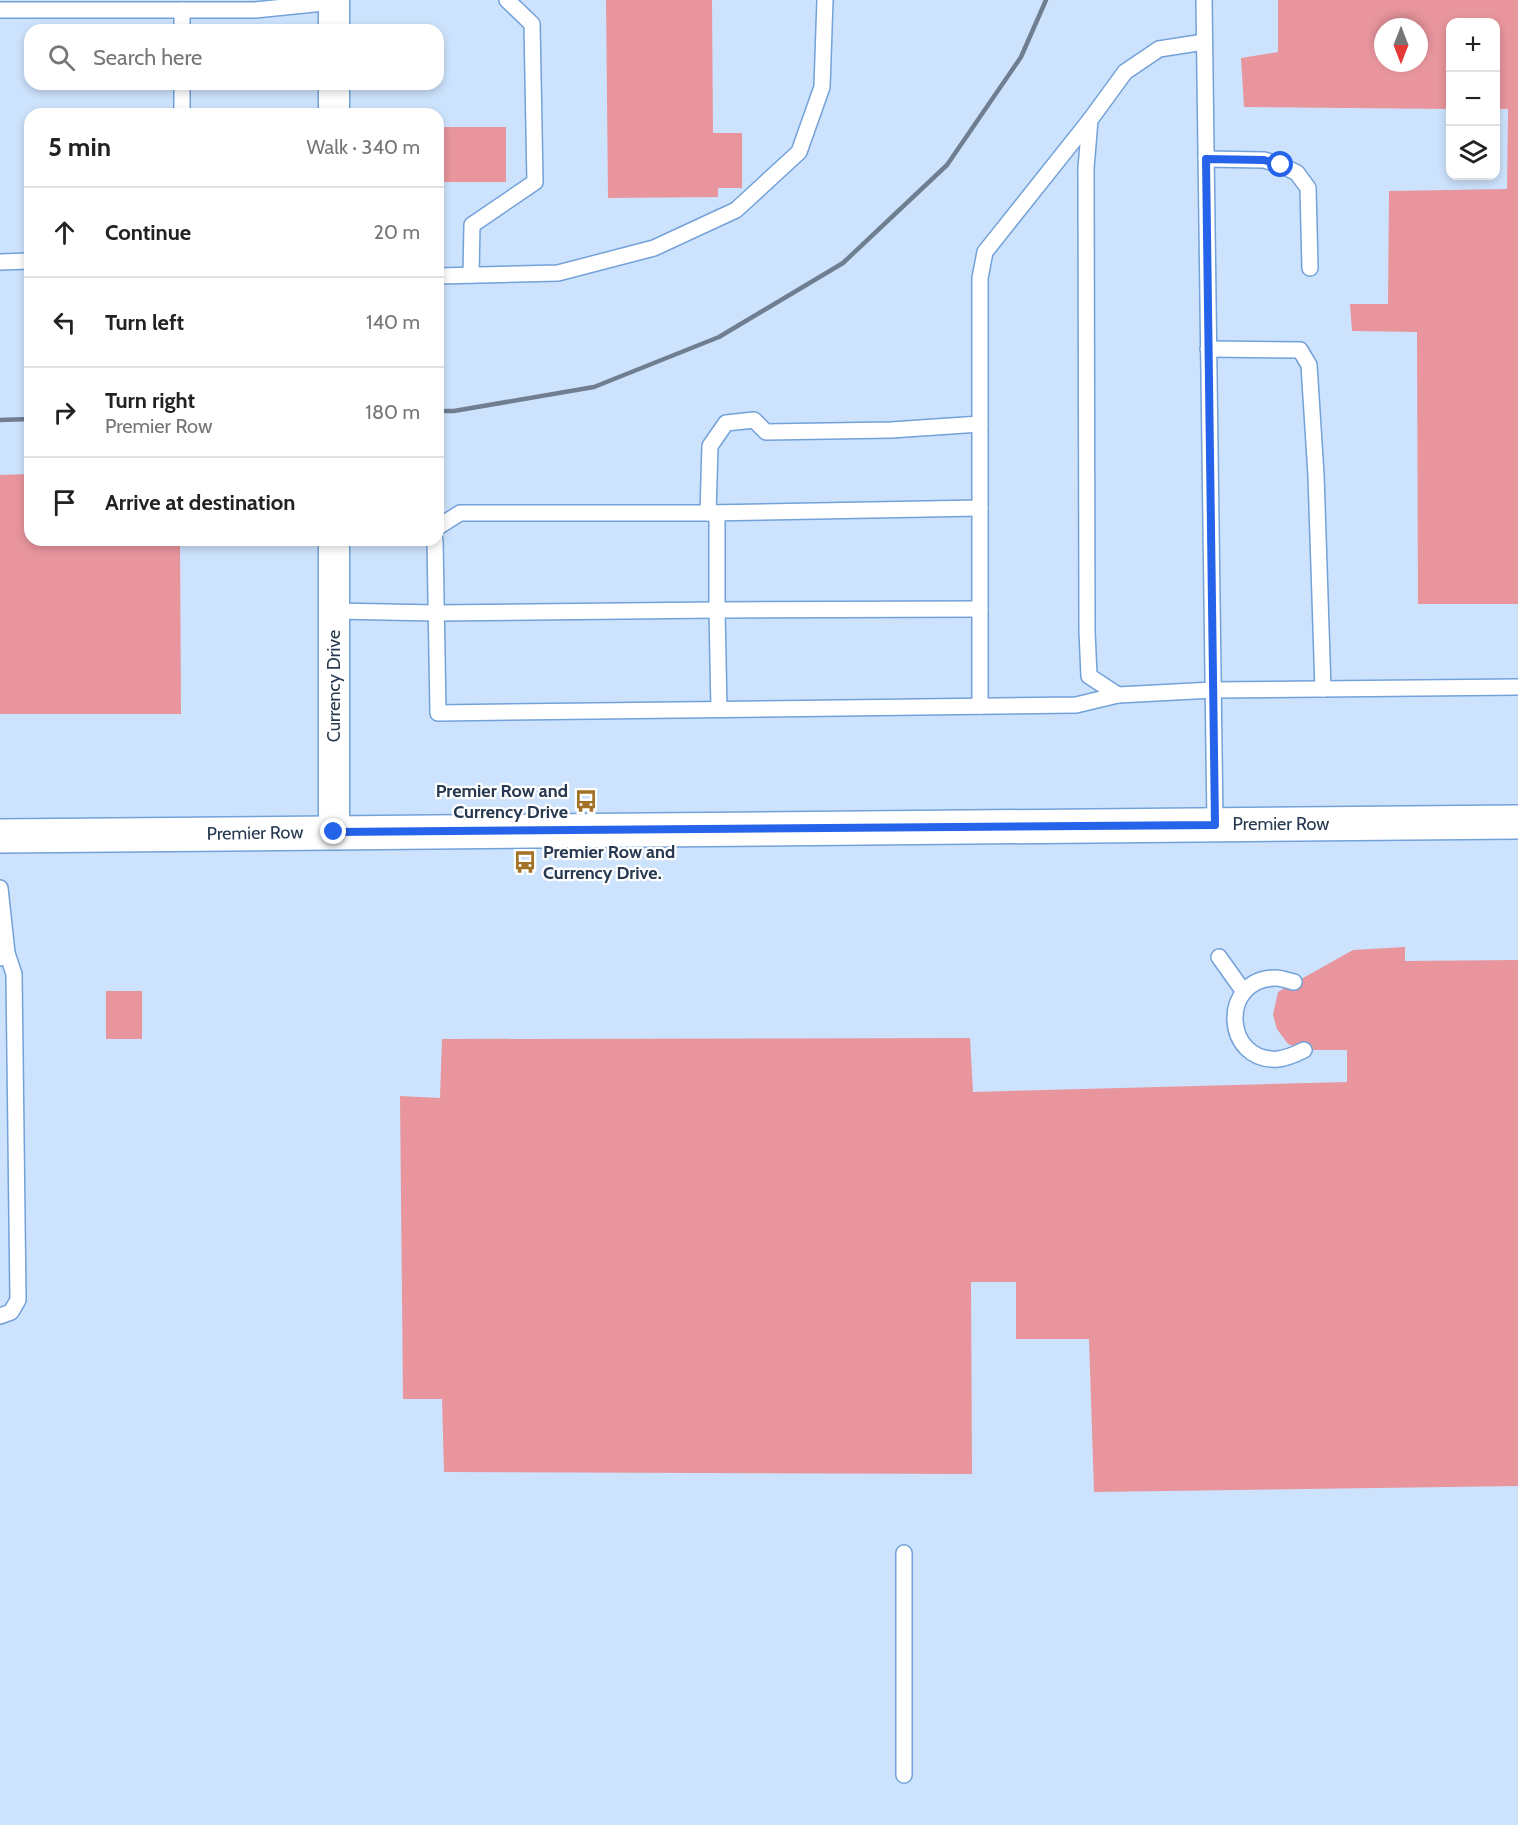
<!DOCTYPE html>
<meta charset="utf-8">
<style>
:root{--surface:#fff;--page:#f2f2f2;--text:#222;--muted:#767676;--line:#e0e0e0}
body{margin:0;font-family:Cabin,sans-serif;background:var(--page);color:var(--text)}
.controls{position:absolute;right:18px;top:18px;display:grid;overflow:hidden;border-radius:12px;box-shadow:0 3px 9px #0003}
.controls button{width:54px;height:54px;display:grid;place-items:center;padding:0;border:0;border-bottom:2px solid var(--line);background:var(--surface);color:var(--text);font:30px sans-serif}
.compass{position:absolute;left:1374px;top:18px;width:54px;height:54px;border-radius:50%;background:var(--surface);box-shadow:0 3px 9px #0003;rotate:180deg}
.stop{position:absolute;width:18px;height:18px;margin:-14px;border:4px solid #2563eb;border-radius:50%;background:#fff}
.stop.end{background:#2563eb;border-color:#fff;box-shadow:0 2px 6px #0008}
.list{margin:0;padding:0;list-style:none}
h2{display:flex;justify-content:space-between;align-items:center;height:78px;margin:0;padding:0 24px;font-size:26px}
h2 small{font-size:20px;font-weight:400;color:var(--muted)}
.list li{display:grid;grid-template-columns:39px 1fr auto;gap:18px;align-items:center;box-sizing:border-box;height:90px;padding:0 24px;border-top:2px solid var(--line)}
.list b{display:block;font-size:22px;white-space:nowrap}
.list p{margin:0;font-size:20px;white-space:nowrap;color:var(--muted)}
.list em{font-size:20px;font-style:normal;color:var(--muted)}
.icon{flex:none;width:33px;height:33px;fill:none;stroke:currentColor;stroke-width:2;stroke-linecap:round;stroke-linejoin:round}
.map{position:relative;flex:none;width:1518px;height:1825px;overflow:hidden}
.search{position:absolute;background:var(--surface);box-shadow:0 3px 9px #0003;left:24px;top:24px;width:420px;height:66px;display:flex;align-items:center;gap:15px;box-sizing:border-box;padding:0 21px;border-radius:18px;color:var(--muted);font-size:22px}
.panel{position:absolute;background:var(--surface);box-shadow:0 3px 9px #0003;left:24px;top:108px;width:420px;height:438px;border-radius:18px}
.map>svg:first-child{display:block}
</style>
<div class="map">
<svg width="1518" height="1825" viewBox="0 0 1518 1825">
<rect width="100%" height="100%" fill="#e2ecf8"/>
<path fill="#cde3fd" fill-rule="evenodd" d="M0 0H1518V1825H0ZM1450 22H1496V176H1450ZM1383 27H1419V63H1383ZM30 30H438V84H30ZM30 114H438V540H30Z"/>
<g fill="#e8959d" fill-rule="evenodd">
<path d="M606 0H712L713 133H742V188H718V197L608 198Z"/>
<path d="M1278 0H1518V604H1418L1417 332 1352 331 1350 304H1388L1389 191 1507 189 1508 109H1496V22H1450V109L1244 107 1241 58 1278 52ZM1383 27H1419V63H1383Z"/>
<rect x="438" y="127" width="68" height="55"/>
<path d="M30 474V540H180L181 714H0V475Z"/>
<path d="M1405 947V961L1518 960V1486L1094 1492 1089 1339H1016V1282H971L972 1474 444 1472 442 1399H403L400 1096 440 1098 442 1039 970 1038 973 1092 1347 1082V1050H1304L1288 1044 1277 1029 1273 1015 1278 992 1353 950Z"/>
<rect x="106" y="991" width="36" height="48"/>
</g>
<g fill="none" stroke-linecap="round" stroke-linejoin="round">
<g stroke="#73a1d9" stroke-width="18">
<g id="lane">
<path d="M1204 0 1215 825"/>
<path d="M0 10H255L334 2"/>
<path d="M182 10V30"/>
<path d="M1204 42 1159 49 1125 72 1090 120 1086 168 1087 631 1089 676 1118 695 1213 690 1518 687"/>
<path d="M182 84V114"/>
<path d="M1206 159 1264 160 1281 165 1297 173 1308 188 1310 268"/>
<path d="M0 262 30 261"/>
<path d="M471 275 472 225 535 182 532 24 507 0"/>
<path d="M438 276 558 273 654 248 736 210 799 152 822 87 825 0"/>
<path d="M1208 349 1300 350 1309 365 1316 475 1323 689"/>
<path d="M980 424V706"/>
<path d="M708 513 980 508"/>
<path d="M717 513V610L719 709"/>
<path d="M438 527 460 513H708L710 446 726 423 754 420 766 432 891 430 980 424V278L985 252 1090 120"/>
<path d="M435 540 438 713 1076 705 1118 695"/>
<path d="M334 611 436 613 717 610 980 609"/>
<path d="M0 888 7 953 0 958"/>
<path d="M1219 957 1244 992"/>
<path d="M1294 982C1288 981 1282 978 1276 978 1219 978 1223 1063 1278 1059 1287 1058 1296 1054 1304 1050"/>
<path d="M0 1316 11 1312 18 1300 14 974 7 953"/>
<path d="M904 1553V1775"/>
</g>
</g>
<g stroke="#73a1d9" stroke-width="33">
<g id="street">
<path d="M334 0V30"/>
<path d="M334 84V114"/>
<path d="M334 540V832"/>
</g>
</g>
<g stroke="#73a1d9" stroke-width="36">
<path id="secondary" d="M0 836 1518 822"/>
</g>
<use href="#lane" stroke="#fff" stroke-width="15"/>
<use href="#street" stroke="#fff" stroke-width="30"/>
<use href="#secondary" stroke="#fff" stroke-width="33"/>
<g stroke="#6f7f91" stroke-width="4.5">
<path d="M438 411H454L594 387 719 337 843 263 947 165 1021 57 1046 0"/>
<path d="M0 420 30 419"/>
</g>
</g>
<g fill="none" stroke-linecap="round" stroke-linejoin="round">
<path stroke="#2563eb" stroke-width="8" d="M334 832 1215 825 1206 159 1264 160 1281 165"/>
</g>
<defs>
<g id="bus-bare" transform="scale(1.8)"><path d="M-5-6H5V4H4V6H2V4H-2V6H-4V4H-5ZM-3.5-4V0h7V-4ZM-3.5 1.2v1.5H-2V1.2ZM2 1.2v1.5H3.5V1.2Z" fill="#a37227" stroke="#fff" stroke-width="2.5" paint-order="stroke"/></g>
</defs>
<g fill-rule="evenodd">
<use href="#bus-bare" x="586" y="801"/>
<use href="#bus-bare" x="525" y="862"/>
</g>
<g text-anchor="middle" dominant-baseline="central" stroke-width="4.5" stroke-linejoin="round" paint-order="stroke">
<g font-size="18" fill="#273a51" stroke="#fff">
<text transform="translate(334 686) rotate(-90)">Currency Drive</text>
<text x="1281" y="824">Premier Row</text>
<text transform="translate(255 833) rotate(-1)">Premier Row</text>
</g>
<g font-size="18" font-weight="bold" fill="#273a51" stroke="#fff" text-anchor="end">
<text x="568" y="791">Premier Row and<tspan x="568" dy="21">Currency Drive</tspan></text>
<text x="543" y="852" text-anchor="start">Premier Row and<tspan x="543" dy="21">Currency Drive.</tspan></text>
</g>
</g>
</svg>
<div class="controls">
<button>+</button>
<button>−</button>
<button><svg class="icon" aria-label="layers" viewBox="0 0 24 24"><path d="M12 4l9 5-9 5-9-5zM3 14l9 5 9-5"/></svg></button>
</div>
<svg class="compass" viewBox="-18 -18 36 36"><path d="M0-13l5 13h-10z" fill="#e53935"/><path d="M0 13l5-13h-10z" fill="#767676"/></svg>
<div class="stop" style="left:1281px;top:165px"></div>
<div class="stop end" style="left:334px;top:832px"></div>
<div class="search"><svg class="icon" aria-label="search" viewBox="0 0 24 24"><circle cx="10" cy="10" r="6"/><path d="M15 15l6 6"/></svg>Search here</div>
<section class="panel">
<h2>5 min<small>Walk · 340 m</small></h2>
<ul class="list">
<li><svg class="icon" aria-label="ahead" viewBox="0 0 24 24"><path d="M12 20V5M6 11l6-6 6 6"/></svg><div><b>Continue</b></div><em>20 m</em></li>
<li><svg class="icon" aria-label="left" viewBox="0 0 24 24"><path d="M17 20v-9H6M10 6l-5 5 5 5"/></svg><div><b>Turn left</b></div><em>140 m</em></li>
<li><svg class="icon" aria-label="right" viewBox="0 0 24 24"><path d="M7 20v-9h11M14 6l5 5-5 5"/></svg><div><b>Turn right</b><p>Premier Row</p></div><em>180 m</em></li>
<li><svg class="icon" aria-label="arrive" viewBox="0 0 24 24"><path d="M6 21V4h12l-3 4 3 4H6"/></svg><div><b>Arrive at destination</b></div></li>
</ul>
</section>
</div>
